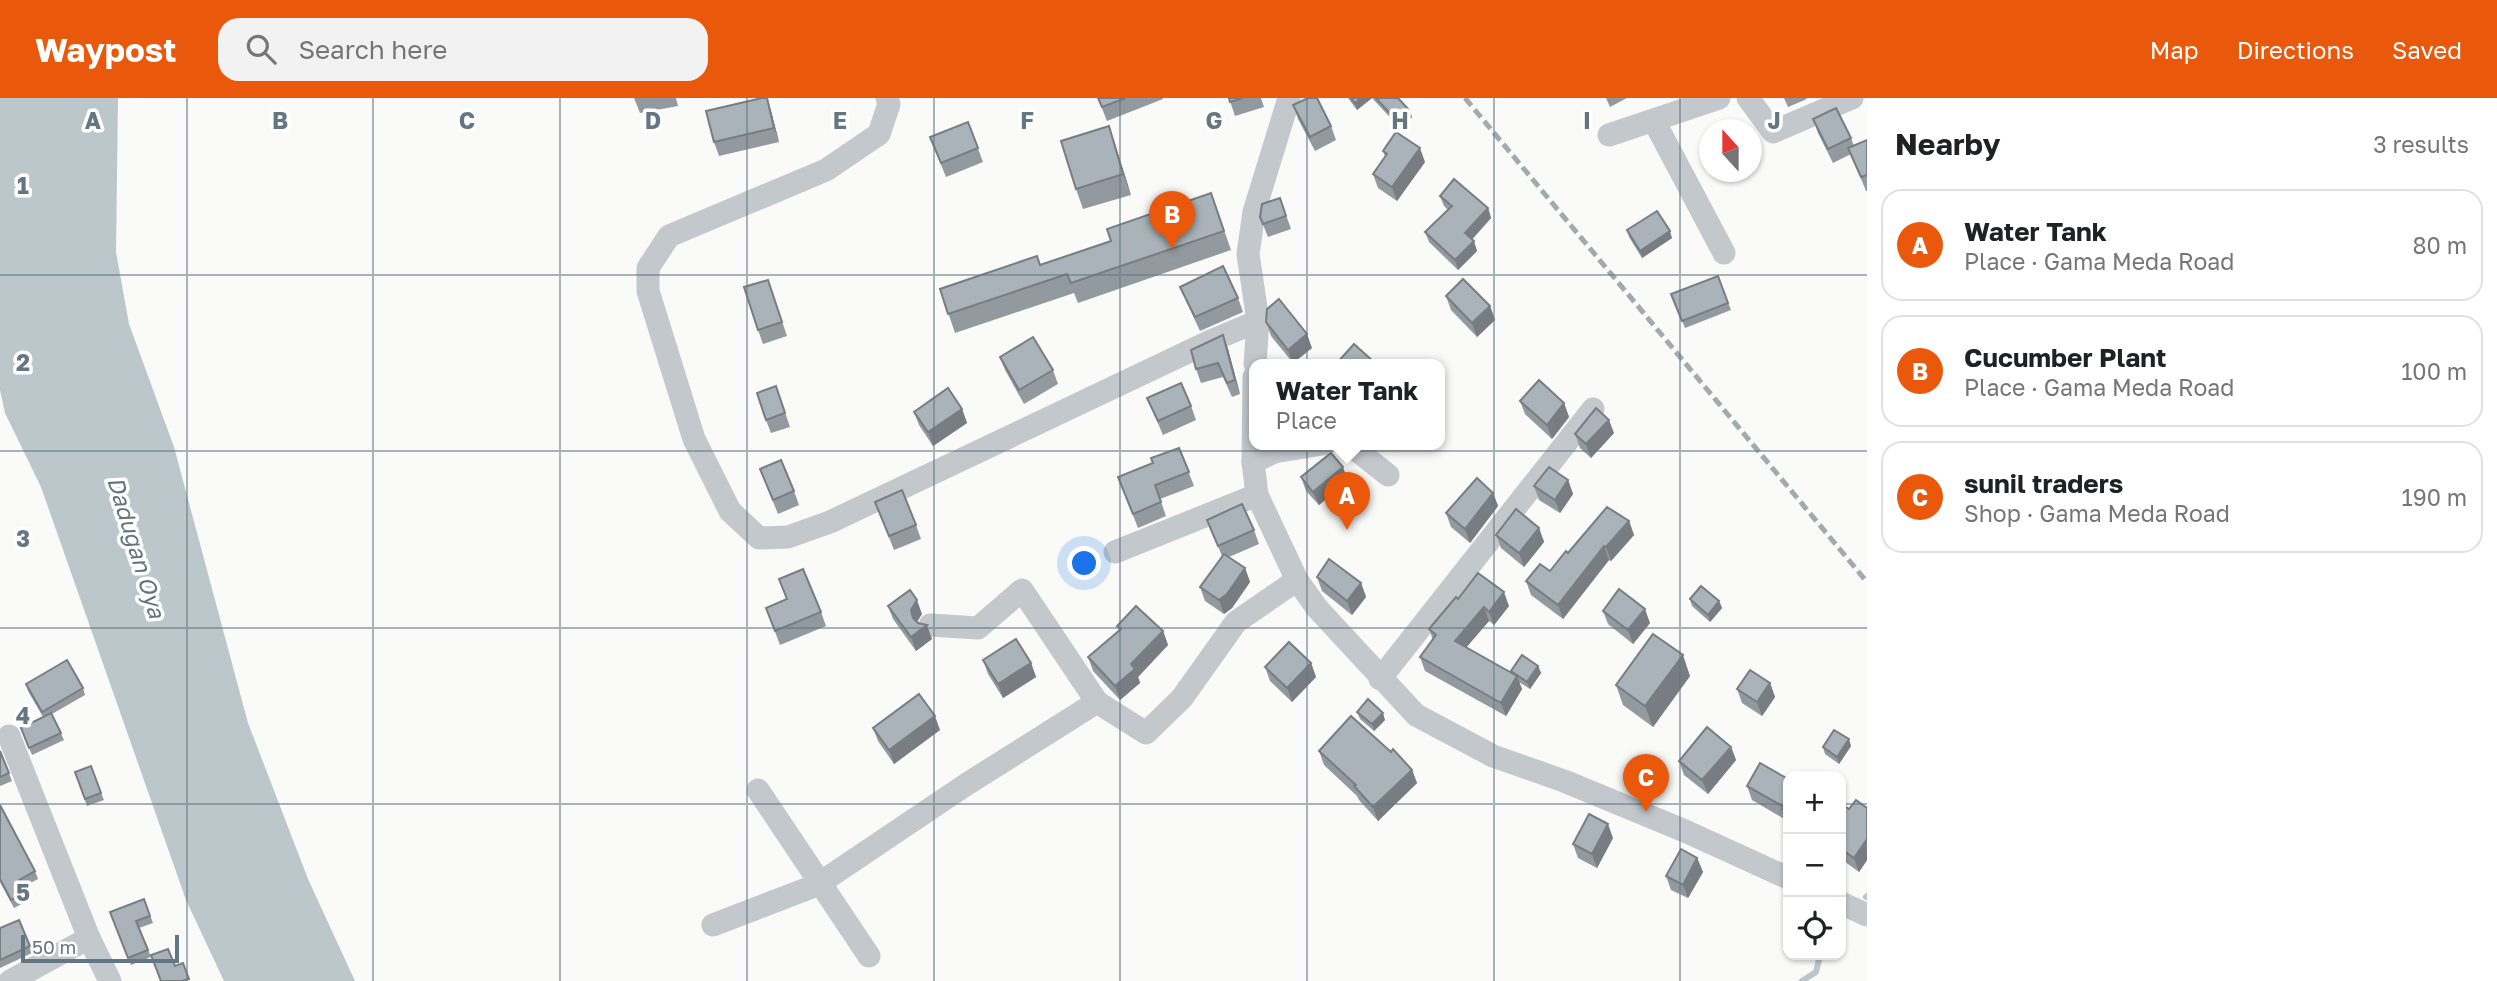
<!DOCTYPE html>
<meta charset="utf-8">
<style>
:root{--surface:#fff;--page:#f2f2f2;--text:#202124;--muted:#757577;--line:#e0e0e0;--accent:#ea580c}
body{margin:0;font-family:"Golos Text",sans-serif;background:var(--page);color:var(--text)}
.controls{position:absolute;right:21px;bottom:21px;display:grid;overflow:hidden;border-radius:14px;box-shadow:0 2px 5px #0004}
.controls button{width:63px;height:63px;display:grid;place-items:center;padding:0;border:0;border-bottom:2px solid var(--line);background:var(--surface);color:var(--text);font:35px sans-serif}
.compass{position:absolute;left:1699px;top:21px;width:63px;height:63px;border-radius:50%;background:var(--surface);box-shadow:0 2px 5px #0004;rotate:339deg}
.scale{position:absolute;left:21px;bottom:18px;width:158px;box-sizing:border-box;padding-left:7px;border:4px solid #657683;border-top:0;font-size:19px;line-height:24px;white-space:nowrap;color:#657683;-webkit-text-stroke:5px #fff;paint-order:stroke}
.you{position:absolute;left:1085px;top:466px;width:24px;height:24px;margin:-18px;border:5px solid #fff;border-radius:50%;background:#1a73e8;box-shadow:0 0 0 10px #1a73e833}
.badge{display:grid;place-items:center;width:46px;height:46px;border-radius:50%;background:var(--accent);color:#fff;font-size:23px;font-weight:700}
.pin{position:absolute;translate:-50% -58px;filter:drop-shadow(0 2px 4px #0008)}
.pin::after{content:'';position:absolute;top:37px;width:24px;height:21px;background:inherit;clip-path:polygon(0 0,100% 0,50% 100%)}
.popup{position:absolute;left:1249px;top:261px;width:196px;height:91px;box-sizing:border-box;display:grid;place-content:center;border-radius:14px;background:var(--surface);filter:drop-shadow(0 2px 5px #0005);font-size:23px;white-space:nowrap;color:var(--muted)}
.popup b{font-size:26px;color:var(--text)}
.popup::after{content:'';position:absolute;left:50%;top:100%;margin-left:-14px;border:14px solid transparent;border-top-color:var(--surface)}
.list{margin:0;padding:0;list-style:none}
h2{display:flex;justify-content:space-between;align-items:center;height:91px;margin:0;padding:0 28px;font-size:30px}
h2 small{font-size:23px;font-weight:400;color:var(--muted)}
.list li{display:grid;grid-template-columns:46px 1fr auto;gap:21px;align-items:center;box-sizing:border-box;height:112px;margin:0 14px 14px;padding:0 14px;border:2px solid var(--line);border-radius:21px}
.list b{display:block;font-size:26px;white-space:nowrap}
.list p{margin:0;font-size:23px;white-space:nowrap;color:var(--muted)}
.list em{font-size:23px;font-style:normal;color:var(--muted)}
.icon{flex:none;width:38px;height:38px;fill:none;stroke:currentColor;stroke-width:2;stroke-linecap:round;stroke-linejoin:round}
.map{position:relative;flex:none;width:1867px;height:883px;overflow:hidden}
header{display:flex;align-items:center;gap:42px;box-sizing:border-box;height:98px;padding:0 35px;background:var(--accent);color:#fff}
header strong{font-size:33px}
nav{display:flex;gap:38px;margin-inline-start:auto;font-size:24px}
.search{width:490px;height:63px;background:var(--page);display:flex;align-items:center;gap:18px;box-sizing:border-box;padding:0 24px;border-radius:21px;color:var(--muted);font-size:26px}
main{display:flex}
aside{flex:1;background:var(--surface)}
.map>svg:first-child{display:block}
</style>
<header>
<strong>Waypost</strong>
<div class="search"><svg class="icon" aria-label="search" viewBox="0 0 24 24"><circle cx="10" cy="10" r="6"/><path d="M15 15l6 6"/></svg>Search here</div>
<nav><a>Map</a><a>Directions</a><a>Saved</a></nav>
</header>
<main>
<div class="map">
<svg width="1867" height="883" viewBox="0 0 1867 883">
<rect width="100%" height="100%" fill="#fafaf8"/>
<path fill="#bbc7cb" d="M0 0H118L116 154 129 226 174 349 248 625 308 781 355 883H224L186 802 41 389 5 315 0 292Z"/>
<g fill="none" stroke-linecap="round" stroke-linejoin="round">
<g stroke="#bbc7cb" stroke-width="6">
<path d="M1866 799 1867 798"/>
<path d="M1802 883 1816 874 1820 857"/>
</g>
<g stroke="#c3c8cc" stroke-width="23">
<path d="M887 0 889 6 879 36 826 72 669 138 648 170V193L694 341 730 413 759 440 788 439 830 424 1213 242 1258 223"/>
<path d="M1748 0 1773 34 1852 0"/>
<path d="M1654 23 1724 155"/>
<path d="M1609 37 1719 0"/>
<path d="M1255 266 1258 223 1248 156 1254 114 1289 0"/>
<path d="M1254 279 1253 364 1257 397 1297 482 1317 510 1416 617 1493 658 1564 683 1685 733 1788 780"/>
<path d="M1349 346 1388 377"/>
<path d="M1253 364 1274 354 1322 346"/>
<path d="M1115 454 1257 397"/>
<path d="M930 527 978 530 1022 492 1097 604"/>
<path d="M1380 581 1593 311"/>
<path d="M9 638 89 840"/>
<path d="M758 692 869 858"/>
<path d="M1841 805 1867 817"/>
<path d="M713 827 817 787 967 686 1097 604 1146 635 1182 600 1236 524 1297 482"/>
<path d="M10 883 89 840 110 883"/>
</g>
<path stroke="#a2aab0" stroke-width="5" stroke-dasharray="10 5" stroke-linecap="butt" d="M1465 0 1867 484"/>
</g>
<g fill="#929a9f">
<path d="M634 0H676L678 8 640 15Z"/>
<path d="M767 0 771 13 779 44 719 58 714 44Z"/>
<path d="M1098 0H1163V1L1107 23Z"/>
<path d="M1229 0H1261L1264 9 1235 18Z"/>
<path d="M1348 0H1398L1409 12 1412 19 1400 30 1372 0 1357 12Z"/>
<path d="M1606 0H1627L1610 9Z"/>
<path d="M1784 0H1806L1807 1 1788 9Z"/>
<path d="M1293 7 1331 28 1336 42 1315 53 1298 21Z"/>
<path d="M1813 21 1851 40 1854 48 1867 42V93H1866L1851 56 1833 65 1818 35Z"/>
<path d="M968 24 983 64 946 79 930 39Z"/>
<path d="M1109 28 1131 97 1083 111 1076 91Z"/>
<path d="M1383 53 1425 64 1397 103 1378 90 1373 76 1385 58Z"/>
<path d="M1211 95 1231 152 1078 205 1074 195 955 235 940 191 1040 167 1111 143Z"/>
<path d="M1440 98 1488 110 1491 120 1472 141 1477 153 1458 172 1429 144 1425 134 1448 112 1444 108Z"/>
<path d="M1280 100 1291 131 1268 139 1260 119Z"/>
<path d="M1627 132 1672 140 1642 160 1629 139Z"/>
<path d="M1718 178 1731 212 1685 230 1671 196Z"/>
<path d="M768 182 787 238 763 246 758 232Z"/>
<path d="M1180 189 1238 200 1243 214 1200 233 1186 203Z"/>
<path d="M1446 198 1490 208 1495 222 1477 239 1451 212Z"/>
<path d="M1266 224 1312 250 1293 265 1271 238Z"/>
<path d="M1223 237 1228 251 1240 296 1232 299 1223 279 1201 285 1196 271Z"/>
<path d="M1000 259 1053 272 1058 286 1024 306 1005 272Z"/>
<path d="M776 288 790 329 771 335 766 322Z"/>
<path d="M1147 300 1191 308 1196 322 1163 337Z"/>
<path d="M1520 303 1564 305 1569 319 1552 341 1525 316Z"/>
<path d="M962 311 967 325 933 348 919 327 914 314Z"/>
<path d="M1614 335 1591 360 1580 350 1575 336Z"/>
<path d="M1179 350 1194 388 1160 401 1166 418 1138 430 1118 379 1153 365Z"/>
<path d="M760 371 794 393 799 407 778 416Z"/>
<path d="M1301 379 1348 383 1319 407 1306 393Z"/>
<path d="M1568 382 1573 396 1560 415 1539 402 1534 388Z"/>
<path d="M1493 395 1498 408 1470 445 1451 429 1446 415Z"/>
<path d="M875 404 916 427 921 441 894 452Z"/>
<path d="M1207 422 1254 432 1259 446 1229 459 1245 470 1250 484 1232 510 1224 516 1205 503 1200 489 1222 458Z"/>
<path d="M1629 423 1634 437 1611 463 1609 462 1563 521 1531 497 1526 483 1550 473 1568 455Z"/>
<path d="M1539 430 1544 444 1524 469 1501 450 1496 437Z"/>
<path d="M1317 479 1361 485 1366 499 1352 517 1322 493Z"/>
<path d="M779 481 821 514 826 528 780 547 766 510 787 501Z"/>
<path d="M1458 501 1509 508 1494 527 1489 523 1466 549 1512 575 1511 573 1538 568 1541 575 1530 591 1519 584 1522 591 1506 618 1425 573 1420 559 1433 542 1429 531Z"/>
<path d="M1690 501 1719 503 1722 510 1710 524 1692 508Z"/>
<path d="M888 508 922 516 917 524 932 541 916 553 893 521Z"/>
<path d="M1603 513 1650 525 1633 546 1608 526Z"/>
<path d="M1117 528 1163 533 1168 547 1138 579 1140 585 1120 602 1093 573 1088 559 1119 533Z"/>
<path d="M983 562 1031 565 1036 579 1003 600 988 576Z"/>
<path d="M1311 565 1316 579 1292 604 1270 583 1265 569Z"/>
<path d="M1690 578 1653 629 1623 607 1616 587Z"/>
<path d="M1770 585 1775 599 1762 618 1742 605 1737 591Z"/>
<path d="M26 586 83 590 85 597 52 616 64 642 32 657 21 630 43 619 28 593Z"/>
<path d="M1357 614 1385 622 1374 633 1360 621Z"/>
<path d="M873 630 940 632 894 666 878 643Z"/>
<path d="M1851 648 1839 666 1825 656 1823 649Z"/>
<path d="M1731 649 1736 662 1708 696 1684 677 1679 663Z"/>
<path d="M0 653 12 683 0 688Z"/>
<path d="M1319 653 1391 654 1412 672 1417 685 1378 723 1359 702 1357 698 1324 667Z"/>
<path d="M75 674 101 695 104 702 87 708Z"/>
<path d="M1788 681V726L1786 722 1752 702 1747 688Z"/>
<path d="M1841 706 1849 711 1867 710V762L1859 774 1841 761Z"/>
<path d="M0 707 35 773 38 781 23 789 29 802 14 810 0 784Z"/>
<path d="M1613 740 1597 770 1578 760 1573 746Z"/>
<path d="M1697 760 1703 774 1688 800 1671 792 1666 778Z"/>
<path d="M144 801 153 825 139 830 151 859 131 867 110 814Z"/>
<path d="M19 822 32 855 0 870V830Z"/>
</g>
<g fill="#777d82">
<path d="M767 0 771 13 779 44 774 30Z"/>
<path d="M1361 0H1372L1357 12 1355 5Z"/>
<path d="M1409 12 1412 19 1400 30 1397 23Z"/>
<path d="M1109 28 1116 49 1131 97 1123 76Z"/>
<path d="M1420 50 1425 64 1397 103 1392 89Z"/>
<path d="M1488 110 1491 120 1469 145 1465 135Z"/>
<path d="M1670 133 1672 140 1642 160 1640 153Z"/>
<path d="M1474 143 1477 153 1458 172 1455 162Z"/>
<path d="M1490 208 1495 222 1477 239 1472 225Z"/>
<path d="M1307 236 1312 250 1293 265 1288 252Z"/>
<path d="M1223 237 1228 251 1240 296 1235 282Z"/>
<path d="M1564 305 1569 319 1552 341 1547 327Z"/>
<path d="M962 311 967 325 933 348 928 334Z"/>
<path d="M1609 322 1614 335 1591 360 1586 346Z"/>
<path d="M1343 369 1348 383 1319 407 1313 394Z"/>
<path d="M1568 382 1573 396 1560 415 1555 402Z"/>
<path d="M1493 395 1498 408 1470 445 1465 431Z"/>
<path d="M1629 423 1634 437 1611 463 1606 449Z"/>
<path d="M1539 430 1544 444 1524 469 1519 455Z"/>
<path d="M1604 448 1609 462 1563 521 1558 507Z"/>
<path d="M1245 470 1250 484 1232 510 1224 516 1219 502Z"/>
<path d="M1361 485 1366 499 1352 517 1347 503Z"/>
<path d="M1504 494 1509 508 1494 527 1489 514Z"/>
<path d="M917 502 922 516 916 525 913 520 911 512Z"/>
<path d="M1719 503 1722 510 1710 524 1708 517Z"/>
<path d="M1484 509 1489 523 1460 557 1455 543Z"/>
<path d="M1645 511 1650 525 1633 546 1628 532Z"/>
<path d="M927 527 932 541 916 553 911 539Z"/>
<path d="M1163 533 1168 547 1138 579 1140 585 1120 602 1115 588 1131 566Z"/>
<path d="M1683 557 1690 578 1653 629 1645 608Z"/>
<path d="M1031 565 1036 579 1003 600 998 586Z"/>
<path d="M1311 565 1316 579 1292 604 1287 590Z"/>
<path d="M1538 568 1541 575 1530 591 1527 584Z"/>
<path d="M1517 578 1522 591 1506 618 1501 605Z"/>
<path d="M1770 585 1775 599 1762 618 1757 604Z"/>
<path d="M1383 615 1385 622 1374 633 1372 626Z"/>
<path d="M935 618 940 632 894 666 889 652Z"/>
<path d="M1849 641 1851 648 1839 666 1837 659Z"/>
<path d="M1731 649 1736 662 1708 696 1702 682Z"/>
<path d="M1412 672 1417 685 1378 723 1373 709Z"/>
<path d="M1608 726 1613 740 1597 770 1592 756Z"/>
<path d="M1867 741V762L1859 774 1854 760Z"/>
<path d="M1697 760 1703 774 1688 800 1683 787Z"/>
</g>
<g fill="#aab3b9" stroke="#777d82" stroke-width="2">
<path d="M762 0H767L774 30 714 44 706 13Z"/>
<path d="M1098 0H1126L1102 9Z"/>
<path d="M1229 0H1243L1230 4Z"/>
<path d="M1308 0H1317L1331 28 1310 39 1293 7Z"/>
<path d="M1351 0H1361L1355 5Z"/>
<path d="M1376 0H1398L1409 12 1397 23Z"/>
<path d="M1836 10 1851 40 1828 51 1813 21Z"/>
<path d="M968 24 978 50 941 65 930 39Z"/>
<path d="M1109 28 1123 76 1076 91 1061 43Z"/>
<path d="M1396 34 1420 50 1392 89 1373 76 1387 56 1383 53Z"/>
<path d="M1867 42V77L1861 79 1848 50Z"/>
<path d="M1454 81 1488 110 1465 135 1474 143 1455 162 1425 134 1452 108 1440 98Z"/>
<path d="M1211 95 1224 133 1071 185 1067 176 948 216 940 191 1037 158 1040 167 1111 143 1107 131Z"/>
<path d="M1280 100 1286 118 1263 126 1260 119 1262 106Z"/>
<path d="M1657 113 1670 133 1640 153 1627 132Z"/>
<path d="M1223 168 1238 200 1195 219 1180 189Z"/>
<path d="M1718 178 1728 205 1682 223 1671 196Z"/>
<path d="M1463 181 1490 208 1472 225 1446 198Z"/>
<path d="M768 182 782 224 758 232 744 189Z"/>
<path d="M1279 201 1307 236 1288 252 1266 224 1267 211Z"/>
<path d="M1223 237 1235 282 1227 285 1218 265 1196 271 1191 252Z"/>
<path d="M1033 239 1053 272 1019 292 1000 259Z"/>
<path d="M1354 246 1374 264 1372 266H1336Z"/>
<path d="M1539 282 1564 305 1547 327 1520 303Z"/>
<path d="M1181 285 1191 308 1158 323 1147 300Z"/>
<path d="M776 288 785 315 766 322 757 295Z"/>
<path d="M948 290 962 311 928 334 914 314Z"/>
<path d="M1596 310 1609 322 1586 346 1575 336Z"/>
<path d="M1179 350 1189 374 1155 387 1161 404 1133 416 1118 379 1153 365 1151 360Z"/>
<path d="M1331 355 1343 369 1313 394 1301 379Z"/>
<path d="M781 362 794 393 773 402 760 371Z"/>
<path d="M1549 369 1568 382 1555 402 1534 388Z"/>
<path d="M1477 380 1493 395 1465 431 1446 415Z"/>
<path d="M902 392 916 427 889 438 875 404Z"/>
<path d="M1242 406 1254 432 1218 448 1207 422Z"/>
<path d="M1607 409 1629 423 1606 449 1604 448 1558 507 1526 483 1540 466 1550 473 1566 453 1568 455Z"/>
<path d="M1516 411 1539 430 1519 455 1496 437Z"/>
<path d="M1224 456 1245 470 1227 496 1219 502 1200 489Z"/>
<path d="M1329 461 1361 485 1347 503 1317 479Z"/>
<path d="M803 471 821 514 775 533 766 510 787 501 779 481Z"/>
<path d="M1478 475 1504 494 1489 514 1484 509 1455 543 1517 578 1501 605 1420 559 1436 537 1429 531 1456 499 1458 501Z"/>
<path d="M1701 488 1719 503 1708 517 1690 501Z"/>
<path d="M1619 491 1645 511 1628 532 1603 513Z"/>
<path d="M910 492 917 502 911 512 913 520 918 525 927 527 911 539 888 508Z"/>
<path d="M1136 508 1163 533 1131 566 1135 571 1115 588 1088 559 1121 531 1117 528Z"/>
<path d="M1653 536 1683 557 1645 608 1616 587Z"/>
<path d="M1016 541 1031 565 998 586 983 562Z"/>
<path d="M1289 544 1311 565 1287 590 1265 569Z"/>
<path d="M1522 557 1538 568 1527 584 1511 573Z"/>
<path d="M67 562 83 590 42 614 26 586Z"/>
<path d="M1750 572 1770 585 1757 604 1737 591Z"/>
<path d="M919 596 935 618 889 652 873 630Z"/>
<path d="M1368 601 1383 615 1372 626 1357 614Z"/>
<path d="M51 615 61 635 29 650 21 630Z"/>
<path d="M1351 618 1391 654 1393 651 1412 672 1373 709 1354 688 1356 687 1319 653Z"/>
<path d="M1707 629 1731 649 1702 682 1679 663Z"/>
<path d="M1834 632 1849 641 1837 659 1823 649Z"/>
<path d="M0 653 9 675 0 679Z"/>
<path d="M1760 665 1788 681V715L1782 711 1784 709 1747 688Z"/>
<path d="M91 668 101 695 85 701 75 674Z"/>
<path d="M1856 702 1867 710V741L1854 760 1841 751V706L1849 711Z"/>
<path d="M0 707 35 773 19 782 26 794 11 802 0 781Z"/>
<path d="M1589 716 1608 726 1592 756 1573 746Z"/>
<path d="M1681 751 1697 760 1683 787 1666 778Z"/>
<path d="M144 801 150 818 136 823 148 852 128 860 110 814Z"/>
<path d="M19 822 30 848 0 862V830Z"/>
<path d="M168 851 175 868 183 865 189 881 182 883H161L151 857Z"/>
</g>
<path fill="none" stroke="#657683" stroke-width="2" stroke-opacity="0.55" d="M187 0V883M373 0V883M560 0V883M747 0V883M934 0V883M1120 0V883M1307 0V883M1494 0V883M1680 0V883M0 177H1867M0 353H1867M0 530H1867M0 706H1788M1841 706H1867"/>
<g text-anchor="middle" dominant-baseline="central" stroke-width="7" stroke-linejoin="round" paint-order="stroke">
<g font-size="23" font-style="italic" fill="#60757c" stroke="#fff">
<text transform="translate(137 449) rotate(73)">Dadugan Oya</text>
</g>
</g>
<g font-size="23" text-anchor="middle" font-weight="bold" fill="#657683" stroke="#fff" stroke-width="7" stroke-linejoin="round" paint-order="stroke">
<text x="93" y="31">A</text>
<text x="280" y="31">B</text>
<text x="467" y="31">C</text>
<text x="653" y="31">D</text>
<text x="840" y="31">E</text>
<text x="1027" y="31">F</text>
<text x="1214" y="31">G</text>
<text x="1400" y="31">H</text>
<text x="1587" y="31">I</text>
<text x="1774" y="31">J</text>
<text x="23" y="96">1</text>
<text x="23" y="273">2</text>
<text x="23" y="449">3</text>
<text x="23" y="626">4</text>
<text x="23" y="803">5</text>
</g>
</svg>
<div class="controls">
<button>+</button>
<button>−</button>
<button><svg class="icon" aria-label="locate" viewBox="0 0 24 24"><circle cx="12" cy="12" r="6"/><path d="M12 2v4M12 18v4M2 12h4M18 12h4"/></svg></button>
</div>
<svg class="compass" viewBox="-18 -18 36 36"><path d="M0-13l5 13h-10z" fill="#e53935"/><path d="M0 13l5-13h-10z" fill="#757577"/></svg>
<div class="scale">50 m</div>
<div class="you"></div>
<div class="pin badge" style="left:1347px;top:432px">A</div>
<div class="popup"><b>Water Tank</b>Place</div>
<div class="pin badge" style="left:1172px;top:151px">B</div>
<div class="pin badge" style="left:1646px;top:714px">C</div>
</div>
<aside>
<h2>Nearby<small>3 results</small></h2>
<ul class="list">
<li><span class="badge">A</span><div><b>Water Tank</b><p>Place · Gama Meda Road</p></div><em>80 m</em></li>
<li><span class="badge">B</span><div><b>Cucumber Plant</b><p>Place · Gama Meda Road</p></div><em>100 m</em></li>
<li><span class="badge">C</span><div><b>sunil traders</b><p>Shop · Gama Meda Road</p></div><em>190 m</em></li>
</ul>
</aside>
</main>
